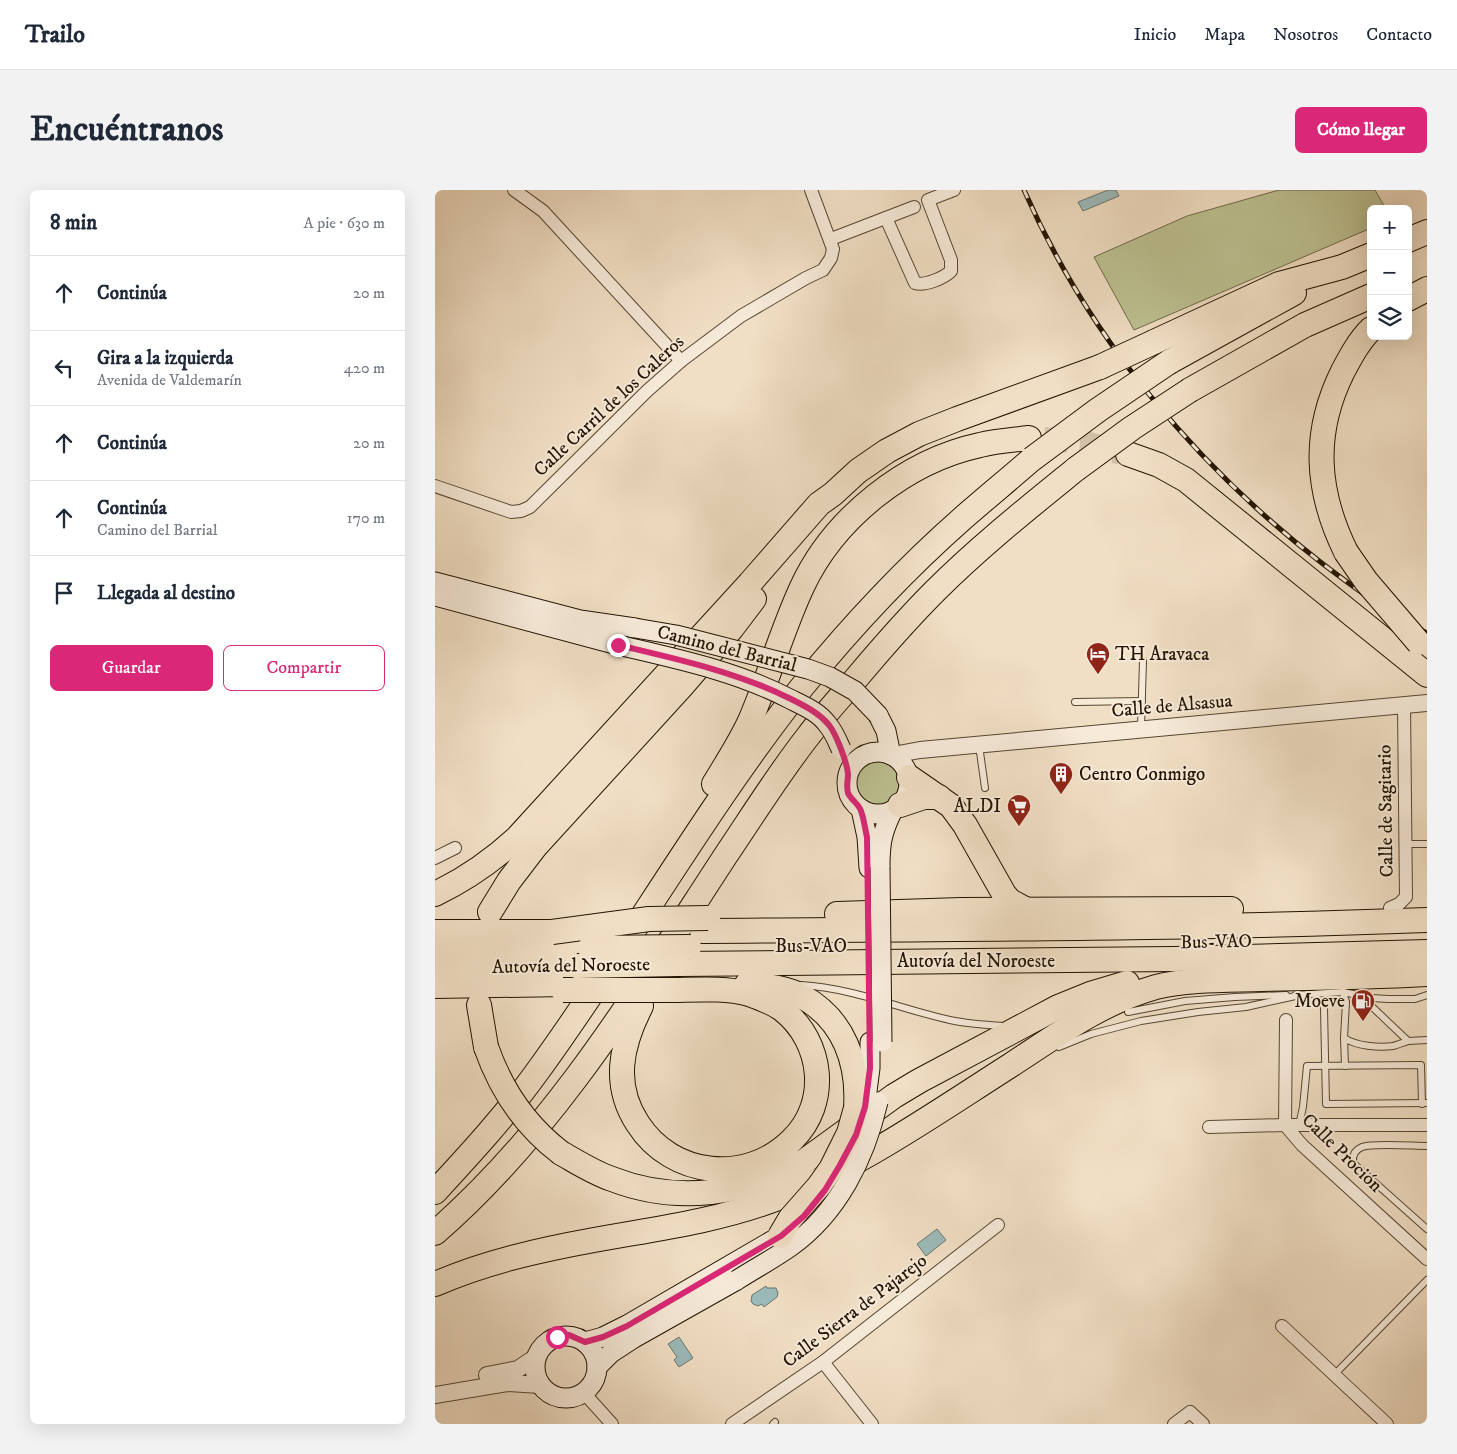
<!DOCTYPE html>
<html lang="es">
<meta charset="utf-8">
<style>
:root{--surface:#fff;--page:#f2f2f3;--text:#1f2937;--muted:#747a83;--line:#e0e1e3;--accent:#db2777}
body{margin:0;font-family:"IM FELL DW Pica",serif;background:var(--page);color:var(--text)}
.controls{position:absolute;right:15px;top:15px;display:grid;overflow:hidden;border-radius:8px;box-shadow:0 5px 20px #0002}
.controls button{width:45px;height:45px;display:grid;place-items:center;padding:0;border:0;border-bottom:1px solid var(--line);background:var(--surface);color:var(--text);font:25px sans-serif}
.stop{position:absolute;width:15px;height:15px;margin:-11px;border:4px solid #db2777;border-radius:50%;background:#fff}
.stop.end{background:#db2777;border-color:#fff;box-shadow:0 1px 5px #0008}
.list{margin:0;padding:0;list-style:none}
h2{display:flex;justify-content:space-between;align-items:center;height:65px;margin:0;padding:0 20px;font-size:21px}
h2 small{font-size:16px;font-weight:400;color:var(--muted)}
.list li{display:grid;grid-template-columns:32px 1fr auto;gap:15px;align-items:center;box-sizing:border-box;height:75px;padding:0 20px;border-top:1px solid var(--line)}
.list b{display:block;font-size:19px;white-space:nowrap}
.list p{margin:0;font-size:16px;white-space:nowrap;color:var(--muted)}
.list em{font-size:16px;font-style:normal;color:var(--muted)}
.actions{display:flex;gap:10px;padding:15px 20px}
.actions a{flex:1;padding:11px 0;border:1px solid var(--accent);border-radius:8px;text-align:center;font-size:18px;color:var(--accent)}
.actions .main{background:var(--accent);color:#fff}
.icon{flex:none;width:28px;height:28px;fill:none;stroke:currentColor;stroke-width:2;stroke-linecap:round;stroke-linejoin:round}
.map{position:relative;flex:none;width:992px;height:1234px;overflow:hidden;border-radius:8px}
header{display:flex;align-items:center;gap:30px;box-sizing:border-box;height:70px;padding:0 25px;background:var(--surface);border-bottom:1px solid var(--line)}
header strong{font-size:24px}
nav{display:flex;gap:28px;margin-inline-start:auto;font-size:18px}
.intro{display:flex;align-items:center;justify-content:space-between;box-sizing:border-box;height:120px;padding:0 30px}
h1{margin:0;font-size:35px}
.button{padding:12px 22px;border-radius:8px;background:var(--accent);color:#fff;font-size:18px;font-weight:700}
main{display:flex;gap:30px;padding:0 30px}
aside{flex:1;background:var(--surface);border-radius:8px;box-shadow:0 5px 20px #0002}
.map>svg:first-child{display:block}
</style>
<header>
<strong>Trailo</strong>
<nav><a>Inicio</a><a>Mapa</a><a>Nosotros</a><a>Contacto</a></nav>
</header>
<div class="intro"><h1>Encuéntranos</h1><a class="button">Cómo llegar</a></div>
<main>
<aside>
<h2>8 min<small>A pie · 630 m</small></h2>
<ul class="list">
<li><svg class="icon" aria-label="ahead" viewBox="0 0 24 24"><path d="M12 20V5M6 11l6-6 6 6"/></svg><div><b>Continúa</b></div><em>20 m</em></li>
<li><svg class="icon" aria-label="left" viewBox="0 0 24 24"><path d="M17 20v-9H6M10 6l-5 5 5 5"/></svg><div><b>Gira a la izquierda</b><p>Avenida de Valdemarín</p></div><em>420 m</em></li>
<li><svg class="icon" aria-label="ahead" viewBox="0 0 24 24"><path d="M12 20V5M6 11l6-6 6 6"/></svg><div><b>Continúa</b></div><em>20 m</em></li>
<li><svg class="icon" aria-label="ahead" viewBox="0 0 24 24"><path d="M12 20V5M6 11l6-6 6 6"/></svg><div><b>Continúa</b><p>Camino del Barrial</p></div><em>170 m</em></li>
<li><svg class="icon" aria-label="arrive" viewBox="0 0 24 24"><path d="M6 21V4h12l-3 4 3 4H6"/></svg><div><b>Llegada al destino</b></div></li>
</ul>
<div class="actions"><a class="main">Guardar</a><a>Compartir</a></div>
</aside>
<div class="map">
<svg width="992" height="1234" viewBox="0 0 992 1234">
<rect width="100%" height="100%" fill="#f1dfc5"/>
<filter id="stains"><feTurbulence type="fractalNoise" baseFrequency=".004" numOctaves="4"/><feColorMatrix values="0 0 0 0 .2 0 0 0 0 .09 0 0 0 0 .02 0 0 0 .5 -.17"/></filter>
<radialGradient id="worn" r=".72"><stop offset=".6" stop-color="#630" stop-opacity="0"/><stop offset="1" stop-color="#630" stop-opacity=".3"/></radialGradient>
<g fill="#bdc192" stroke="#706a49">
<path d="M844 0H940L951 19H936V38L699 140 659 67 752 26Z"/>
<circle cx="442" cy="593" r="22"/>
</g>
<g fill="#9cbbbb" stroke="#6b7870">
<path d="M673 0H681L684 6 648 21 643 12Z"/>
<path d="M502 1039 511 1050 491 1066 482 1054Z"/>
<path d="M331 1096 332 1098H341L343 1103 342 1107 329 1117 327 1114 323 1116 318 1114 316 1111 317 1105Z"/>
<path d="M244 1147 258 1168 244 1177 239 1170 242 1167 233 1154Z"/>
</g>
<g fill="none" stroke-linecap="round" stroke-linejoin="round">
<path stroke="#d2c0a7" stroke-width="24" stroke-dasharray="24 12" stroke-linecap="butt" d="M609 249 647 252 686 263"/>
<g stroke="#564631" stroke-width="8">
<g id="service">
<path d="M640 512 707 511"/>
<path d="M706 538 708 471"/>
<path d="M544 555 550 598"/>
<path d="M971 654H992"/>
<path d="M366 795C418 798 465 819 515 830 533 834 551 835 569 836"/>
<path d="M908 802 911 812 909 848C921 856 944 858 958 856 963 855 969 852 973 851"/>
<path d="M861 805 908 802 937 808 953 809H980L992 805"/>
<path d="M923 808 932 812 973 851 992 850"/>
<path d="M889 818 891 914 992 913"/>
<path d="M693 822 750 811 800 807 851 805"/>
<path d="M909 848 910 876"/>
<path d="M624 857 656 844 706 831 763 822 811 817 865 805"/>
<path d="M864 935 868 917 872 876 986 875 987 914"/>
<path d="M992 956C978 956 938 953 927 957 920 960 917 965 918 973L992 1039"/>
<path d="M899 1185 992 1090"/>
<path d="M338 1234 340 1232"/>
</g>
</g>
<g stroke="#564631" stroke-width="14">
<g id="minor">
<path d="M79 0 108 21 246 171"/>
<path d="M451 28 480 93C490 96 509 88 516 81V70L493 10 519 0"/>
<path d="M396 49 479 17"/>
<path d="M0 296 76 322 86 321 95 317 212 201 246 171 306 126 371 88 388 80 396 68 398 59 376 0"/>
<path d="M0 668 20 658"/>
<path d="M955 718 964 714 971 707 969 515"/>
<path d="M851 830 850 935 867 955 992 1069"/>
<path d="M774 937 850 935H992"/>
<path d="M847 1136 952 1234"/>
<path d="M388 1172 437 1234"/>
<path d="M149 1203 177 1234"/>
<path d="M297 1234 388 1172 563 1035"/>
<path d="M739 1234 755 1222 768 1234"/>
</g>
</g>
<g stroke="#564631" stroke-width="18">
<g id="tertiary">
<path d="M458 565 485 560 992 513"/>
<path d="M52 1185 83 1179 101 1167"/>
<path d="M0 1205 72 1193 105 1195"/>
</g>
</g>
<g stroke="#221300" stroke-width="21">
<g id="secondary">
<path d="M0 392 145 430 200 438"/>
<path d="M0 406 183 455"/>
<path d="M443 525 451 541 456 565"/>
<circle cx="443" cy="593" r="31"/>
<path d="M426 619 432 647 434 678"/>
<path d="M445 677C445 653 447 642 458 620"/>
<path d="M430 917 435 878V852"/>
<circle cx="131" cy="1177" r="31"/>
<path d="M150 1152 168 1147 192 1135 345 1046"/>
<path d="M162 1177 176 1163 199 1148 302 1090"/>
</g>
</g>
<g stroke="#221300" stroke-width="26">
<g id="motorway">
<path d="M973 50 992 42"/>
<path d="M973 109 992 99"/>
<path d="M719 152 844 94 907 77 936 65"/>
<path d="M734 172 859 103"/>
<path d="M755 200 870 135 936 106"/>
<path d="M693 264 724 275 751 290 992 485"/>
<path d="M911 362C881 301 877 243 908 181 916 166 924 151 936 139"/>
<path d="M474 587 516 616 530 635 569 704 575 711 592 720"/>
<path d="M279 594C291 574 305 553 315 531 334 487 347 440 367 397 399 328 471 271 545 255 561 251 578 250 594 248"/>
<path d="M465 615 489 607H504"/>
<path d="M0 704C31 689 57 671 82 648L315 393 384 314 398 304 423 281 452 261 484 244 522 229 665 177"/>
<path d="M55 722 74 691 100 657 247 496 297 438 319 409"/>
<path d="M402 724 526 720 796 719"/>
<path d="M267 741C509 739 750 739 992 730"/>
<path d="M0 742H117"/>
<path d="M0 760 155 758"/>
<path d="M243 774 739 769 992 762"/>
<path d="M0 778 142 776"/>
<path d="M312 794C331 796 352 797 368 807 409 830 424 873 421 918"/>
<path d="M0 796 132 794"/>
<path d="M44 815 51 857"/>
<path d="M206 816C186 855 177 895 203 934 237 987 312 995 357 950 395 913 388 852 348 820 339 813 325 808 314 804 288 797 258 800 231 800"/>
<path d="M126 963C142 972 159 983 177 989 241 1014 312 1005 371 970L459 906 484 891 623 817 655 804 692 793"/>
<path d="M0 1002C36 963 71 925 102 882 194 756 270 619 367 497 416 437 470 379 528 328 551 308 574 289 597 269"/>
<path d="M0 1043C121 938 204 798 291 665 318 625 344 583 374 545 388 526 404 509 419 491 445 460 472 429 500 401 544 357 593 318 641 279"/>
<path d="M0 1094C51 1072 104 1060 159 1050 219 1039 277 1032 335 1011 422 979 499 924 576 875 622 845 667 812 721 797 752 789 794 790 827 789 882 788 937 787 992 784"/>
</g>
</g>
<use href="#service" stroke="#f6ead9" stroke-width="6"/>
<use href="#minor" stroke="#f6ead9" stroke-width="12"/>
<use href="#tertiary" stroke="#f6ead9" stroke-width="16"/>
<use href="#secondary" stroke="#f6ead9" stroke-width="19"/>
<use href="#motorway" stroke="#f1dfc5" stroke-width="24"/>
<g stroke="#221300" stroke-width="5">
<path id="rail" d="M589 0C654 148 761 276 888 374 921 399 955 424 992 443"/>
</g>
<use href="#rail" stroke="#f6ead9" stroke-width="3" stroke-dasharray="9" stroke-linecap="butt"/>
<g stroke="#221300" stroke-width="21" stroke-linecap="butt">
<g id="secondary-bridge">
<path d="M200 438 241 445 373 479 395 487 420 501 443 525"/>
<path d="M183 455C242 469 301 481 355 509 369 516 384 522 393 535 399 542 402 550 406 559"/>
<path d="M445 677 447 852"/>
<path d="M302 1090C319 1079 338 1069 355 1057 403 1023 430 968 443 912"/>
</g>
</g>
<g stroke="#221300" stroke-width="26" stroke-linecap="butt">
<g id="motorway-bridge">
<path d="M665 177 719 152"/>
<path d="M597 269 663 220 734 172"/>
<path d="M641 279 697 238 755 200"/>
<path d="M911 362 931 391 984 453"/>
<path d="M117 742 214 729 273 728"/>
<path d="M155 758 254 757"/>
<path d="M142 776 243 774"/>
<path d="M128 800H231"/>
<path d="M51 857C66 900 89 935 126 963"/>
<path d="M345 1046 355 1029 384 996 396 979 414 943 421 918"/>
</g>
</g>
<use href="#secondary-bridge" stroke="#f6ead9" stroke-width="19"/>
<use href="#motorway-bridge" stroke="#f1dfc5" stroke-width="24"/>
</g>
<g fill="none" stroke-linecap="round" stroke-linejoin="round">
<path stroke="#db2777" stroke-width="6" d="M122 1147 134 1145 150 1152 168 1147 192 1136 346 1046 369 1026 390 1000 405 975 421 945 430 917 435 878 432 647C430 639 429 629 426 621 424 614 416 610 413 603 411 596 413 591 413 584 412 572 401 544 394 535 384 523 370 516 356 509 302 482 242 469 183 455"/>
</g>
<defs>
<g id="hotel-pin" transform="scale(1.25)"><path d="M0 17L-7.5 6A9.5 9.5 0 1 1 7.5 6Z" fill="#8f2418" stroke="#f6ead9"/><path d="M-6-4.5h1.5V1H6V5H4.5V3h-9V5H-6ZM-4 0a1.8 1.8 0 1 1 3.6 0ZM.5 0V-2.5h3Q6-2.5 6 0Z" fill="#fff"/></g>
<g id="building-pin" transform="scale(1.25)"><path d="M0 17L-7.5 6A9.5 9.5 0 1 1 7.5 6Z" fill="#8f2418" stroke="#f6ead9"/><path d="M-4-6H4V6H1V3H-1V6H-4ZM-2.5-4.3h1.7v1.8h-1.7ZM.8-4.3h1.7v1.8H.8ZM-2.5-1h1.7V.8h-1.7ZM.8-1h1.7V.8H.8Z" fill="#fff"/></g>
<g id="supermarket-pin" transform="scale(1.25)"><path d="M0 17L-7.5 6A9.5 9.5 0 1 1 7.5 6Z" fill="#8f2418" stroke="#f6ead9"/><path d="M-6-5.5h2.5l.6 2H6L4.5 2H-2.5L-4.4-4H-6ZM-1.5 3.2a1.3 1.3 0 1 0 .1 0ZM3 3.2a1.3 1.3 0 1 0 .1 0Z" fill="#fff"/></g>
<g id="fuel-pin" transform="scale(1.25)"><path d="M0 17L-7.5 6A9.5 9.5 0 1 1 7.5 6Z" fill="#8f2418" stroke="#f6ead9"/><path d="M-5.5-6h7V0h2V4h1.3V-2.5L3-4.5l.8-.8L6-3V5H2.5V1h-1V6h-7ZM-4.2-4.7v3.2H.2V-4.7Z" fill="#fff"/></g>
</defs>
<g fill-rule="evenodd">
<use href="#hotel-pin" x="663" y="464"/>
<use href="#building-pin" x="626" y="584"/>
<use href="#supermarket-pin" x="584" y="616"/>
<use href="#fuel-pin" x="928" y="811"/>
</g>
<g text-anchor="middle" dominant-baseline="central" stroke-width="4" stroke-linejoin="round" paint-order="stroke">
<g font-size="19" fill="#221300" stroke="#f6ead9">
<text transform="translate(174 216) rotate(-43)">Calle Carril de los Caleros</text>
<text transform="translate(292 459) rotate(14)">Camino del Barrial</text>
<text transform="translate(737 516) rotate(-5)">Calle de Alsasua</text>
<text transform="translate(951 621) rotate(-91)">Calle de Sagitario</text>
<text transform="translate(781 752) rotate(-1)">Bus-VAO</text>
<text x="376" y="756">Bus-VAO</text>
<text x="541" y="771">Autovía del Noroeste</text>
<text transform="translate(136 776) rotate(-1)">Autovía del Noroeste</text>
<text transform="translate(907 963) rotate(44)">Calle Proción</text>
<text transform="translate(420 1121) rotate(-37)">Calle Sierra de Pajarejo</text>
</g>
<g font-size="19" fill="#221300" stroke="#f6ead9" text-anchor="start">
<text x="680" y="464">TH Aravaca</text>
<text x="644" y="584">Centro Conmigo</text>
<text x="566" y="616" text-anchor="end">ALDI</text>
<text x="910" y="811" text-anchor="end">Moeve</text>
</g>
</g>
<rect width="100%" height="100%" filter="url(#stains)"/>
<rect width="100%" height="100%" fill="url(#worn)"/>
</svg>
<div class="controls">
<button>+</button>
<button>−</button>
<button><svg class="icon" aria-label="layers" viewBox="0 0 24 24"><path d="M12 4l9 5-9 5-9-5zM3 14l9 5 9-5"/></svg></button>
</div>
<div class="stop" style="left:122px;top:1147px"></div>
<div class="stop end" style="left:183px;top:455px"></div>
</div>
</main>
